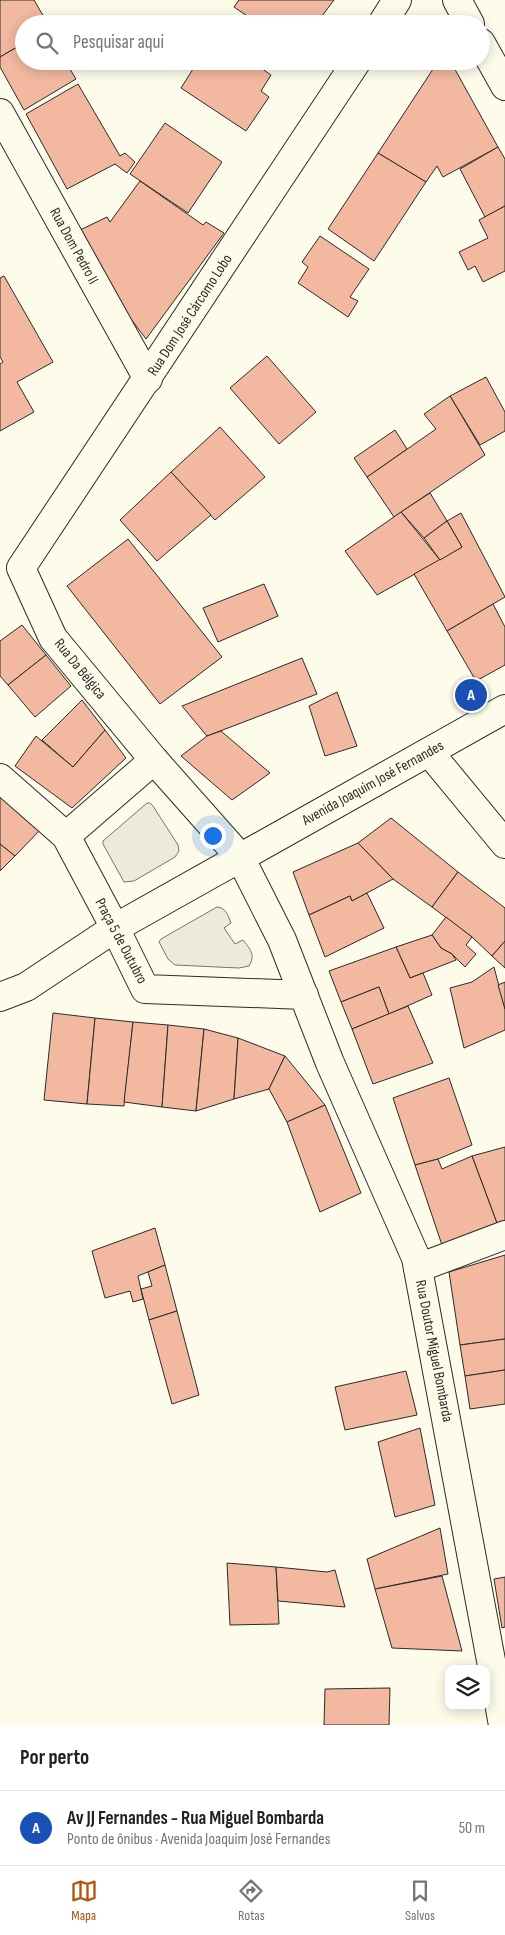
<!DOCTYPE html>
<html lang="pt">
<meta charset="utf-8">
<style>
:root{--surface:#fff;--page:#f2f2f2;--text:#202124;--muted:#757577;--line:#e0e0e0;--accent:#b45309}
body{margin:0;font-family:"Sofia Sans Condensed",sans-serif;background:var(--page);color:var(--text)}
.controls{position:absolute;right:15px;bottom:15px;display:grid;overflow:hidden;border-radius:10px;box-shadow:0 2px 12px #0003}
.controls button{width:45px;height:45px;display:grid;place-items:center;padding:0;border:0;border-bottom:1px solid var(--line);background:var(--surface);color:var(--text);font:25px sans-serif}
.you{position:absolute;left:212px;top:835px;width:18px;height:18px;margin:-12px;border:4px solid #fff;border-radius:50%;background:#1a73e8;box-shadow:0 0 0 8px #1a73e833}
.badge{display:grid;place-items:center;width:32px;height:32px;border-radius:50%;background:var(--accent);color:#fff;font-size:16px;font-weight:700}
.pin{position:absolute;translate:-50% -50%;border:2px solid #fff;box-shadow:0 1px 5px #0006}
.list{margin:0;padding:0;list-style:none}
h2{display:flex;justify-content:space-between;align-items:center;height:65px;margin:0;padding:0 20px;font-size:21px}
h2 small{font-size:16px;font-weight:400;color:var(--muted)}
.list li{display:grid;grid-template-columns:32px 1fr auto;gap:15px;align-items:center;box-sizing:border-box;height:75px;padding:0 20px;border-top:1px solid var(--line)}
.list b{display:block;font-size:19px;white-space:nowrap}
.list p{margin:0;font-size:16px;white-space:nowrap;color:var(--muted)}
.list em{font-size:16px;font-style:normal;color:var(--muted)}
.icon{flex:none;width:28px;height:28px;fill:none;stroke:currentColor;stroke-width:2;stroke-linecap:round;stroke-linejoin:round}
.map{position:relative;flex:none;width:505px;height:1725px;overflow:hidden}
.search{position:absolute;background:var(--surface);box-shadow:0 2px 12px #0003;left:15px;right:15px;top:15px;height:55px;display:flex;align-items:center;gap:12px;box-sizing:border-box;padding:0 18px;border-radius:28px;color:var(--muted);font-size:19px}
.sheet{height:140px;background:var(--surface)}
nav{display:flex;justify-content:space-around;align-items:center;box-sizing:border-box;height:70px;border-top:1px solid var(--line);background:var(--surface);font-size:14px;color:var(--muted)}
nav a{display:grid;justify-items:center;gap:2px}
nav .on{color:var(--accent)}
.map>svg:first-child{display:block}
</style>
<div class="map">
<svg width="505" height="1725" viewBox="0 0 505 1725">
<rect width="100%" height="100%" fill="#fdfbea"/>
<g fill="#ecebdb" stroke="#74746e">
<path d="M147 803H150L153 806 178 845 179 851 175 857 134 881 124 882 103 844V841Z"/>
<path d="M217 907C226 908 228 915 231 923L224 928 235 944 243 940C250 949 256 955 249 966L239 968 175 965 168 959 159 942 161 939Z"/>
</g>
<g fill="#f2b8a0" stroke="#2b2b2b">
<path d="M0 0H34L48 24H24V43L0 57Z"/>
<path d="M239 0H334L316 24H259L234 7Z"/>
<path d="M24 43V61H65L76 79 24 110 0 67V57Z"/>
<path d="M187 61H251L271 75 261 91 269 97 246 131 181 88 193 69 185 64Z"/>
<path d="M452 64 498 147 443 177 437 166 426 182 378 153 435 66Z"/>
<path d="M78 84 120 156 125 153 135 162 127 173 115 164 67 189 26 114Z"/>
<path d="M165 123 222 162 188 213 130 174Z"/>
<path d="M498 147 505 159V206L485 217 460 169Z"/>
<path d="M378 153 426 182 374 261 328 229Z"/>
<path d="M140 181 203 225 206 222 224 233 146 339 100 278 76 232 107 217 110 222Z"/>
<path d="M505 206V271L483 282 475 266 468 270 459 252 488 238 479 220Z"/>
<path d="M320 236 369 269 350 297 358 301 348 317 298 283 308 267 302 262Z"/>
<path d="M4 276 53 362 17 382 34 412 0 431V364L3 362 0 357V278Z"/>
<path d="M267 356 316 412 279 444 230 388Z"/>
<path d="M486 377 505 412V431L480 445 450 396Z"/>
<path d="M450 396 485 455 394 517 367 477 436 429 424 414Z"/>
<path d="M220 427 265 477 215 520 171 472Z"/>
<path d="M395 430 407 449 367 477 354 458Z"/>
<path d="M171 472 211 515 157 561 120 520Z"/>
<path d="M430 493 447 521 424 538 401 512Z"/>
<path d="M401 512 440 560 377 595 345 551Z"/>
<path d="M461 513 505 597 447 631 414 574 462 547 447 521Z"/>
<path d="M447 521 462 547 440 560 424 538Z"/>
<path d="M128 539 222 657 160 704 67 586Z"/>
<path d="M264 584 278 616 218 642 203 608Z"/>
<path d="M493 604 505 627V665L476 681 447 631Z"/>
<path d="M22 625 46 655 8 685 0 676V641Z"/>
<path d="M46 655 71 686 35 717 8 685Z"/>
<path d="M302 658 317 694 207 736 182 706Z"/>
<path d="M337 692 357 746 325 756 309 706Z"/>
<path d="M82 700 105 730 73 767 42 740Z"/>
<path d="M105 730 126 758 72 808 15 766 36 736 73 767Z"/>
<path d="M221 731 270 773 232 800 181 756 207 736Z"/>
<path d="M0 792 42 828 15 856 0 844Z"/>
<path d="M391 818 458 872 432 907 393 879 358 843Z"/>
<path d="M358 843 393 879 352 901 350 896 309 915 293 872Z"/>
<path d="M0 844 15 856 0 871Z"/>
<path d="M458 872 505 908V941L492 956 472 937 432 907Z"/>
<path d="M367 893 384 928 325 957 309 915 350 896 352 901Z"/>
<path d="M446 917 472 937 466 945 476 954 465 967 452 954 441 948 432 935Z"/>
<path d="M432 935 441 948 452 954 456 960 410 978 396 947Z"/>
<path d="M505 941V968L492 956Z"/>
<path d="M396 947 410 978 423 973 432 995 389 1014 379 987 341 1002 329 971Z"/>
<path d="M494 967 505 1009V1030L464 1048 450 988 472 982Z"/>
<path d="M505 982V1009L498 985Z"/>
<path d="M379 987 389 1014 352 1029 341 1002Z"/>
<path d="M408 1006 433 1063 373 1084 352 1029Z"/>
<path d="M53 1013 95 1018 87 1104 44 1100Z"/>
<path d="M95 1018 133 1022 124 1106 87 1104Z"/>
<path d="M133 1022 168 1025 162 1107 124 1102Z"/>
<path d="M168 1025 204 1029 196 1111 162 1107Z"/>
<path d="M204 1029 238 1038 234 1099 196 1111Z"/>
<path d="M238 1038 285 1056 269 1089 234 1099Z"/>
<path d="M285 1056 325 1105 287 1122 269 1089Z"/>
<path d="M449 1078 472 1145 438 1159 415 1165 393 1098Z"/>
<path d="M325 1105 361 1193 320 1212 287 1122Z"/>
<path d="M505 1147V1224L498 1226 472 1156Z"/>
<path d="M472 1156 498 1226 443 1248 415 1165 438 1159 442 1169Z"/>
<path d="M155 1228 165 1265 138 1276 143 1299 133 1302 130 1291 105 1298 92 1251Z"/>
<path d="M505 1255V1339L460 1345 449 1272Z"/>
<path d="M165 1265 177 1311 149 1320 141 1289 152 1286 148 1272Z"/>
<path d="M177 1311 199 1395 172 1404 149 1320Z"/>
<path d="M505 1339V1370L465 1376 460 1345Z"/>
<path d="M505 1370V1404L470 1409 465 1376Z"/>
<path d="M406 1371 417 1415 345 1430 335 1387Z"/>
<path d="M420 1428 435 1505 395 1517 378 1442Z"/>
<path d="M440 1528 448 1574 375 1589 367 1559Z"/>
<path d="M227 1563 276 1567 279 1624 230 1625Z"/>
<path d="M276 1567 327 1572 335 1570 345 1607 278 1601Z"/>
<path d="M442 1576 462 1651 392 1648 375 1589Z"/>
<path d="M505 1577V1627L502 1628 494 1579Z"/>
<path d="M390 1688 389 1725H324L325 1689Z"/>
</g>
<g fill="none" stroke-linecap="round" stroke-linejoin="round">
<g stroke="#2b2b2b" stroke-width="30">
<g id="minor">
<path d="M457 0 470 24"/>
<path d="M382 24 397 0"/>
<path d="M481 43 505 86"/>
<path d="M0 113 148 379"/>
<path d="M429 752 505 844"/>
<path d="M154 760 53 638 21 568 357 61"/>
<path d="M0 778 66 836"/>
<path d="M304 995 145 989 115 928 66 836 154 760 240 857 282 940 330 1063 416 1258 503 1725"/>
<path d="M0 997 26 987 115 928 505 709"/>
<path d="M418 1268 505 1235"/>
</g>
</g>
<use href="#minor" stroke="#fdfbea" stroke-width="28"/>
</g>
<g text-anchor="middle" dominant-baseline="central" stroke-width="4" stroke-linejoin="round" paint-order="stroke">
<g font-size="15" fill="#2b2b2b" stroke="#fdfbea">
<text transform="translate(74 246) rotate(61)">Rua Dom Pedro II</text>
<text transform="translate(190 315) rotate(-57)">Rua Dom José Cárcomo Lobo</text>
<text transform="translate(80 669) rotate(51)">Rua Da Bélgica</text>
<text transform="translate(373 783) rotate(-29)">Avenida Joaquim José Fernandes</text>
<text transform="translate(121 941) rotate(62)">Praça 5 de Outubro</text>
<text transform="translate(434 1351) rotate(79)">Rua Doutor Miguel Bombarda</text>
</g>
</g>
</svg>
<div class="controls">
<button><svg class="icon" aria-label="layers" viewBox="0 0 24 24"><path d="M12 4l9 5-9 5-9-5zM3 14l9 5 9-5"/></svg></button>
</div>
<div class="you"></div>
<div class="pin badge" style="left:471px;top:695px;background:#1a4fb4">A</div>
<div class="search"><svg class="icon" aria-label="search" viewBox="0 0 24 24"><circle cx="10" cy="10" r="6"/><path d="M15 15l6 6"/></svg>Pesquisar aqui</div>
</div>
<section class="sheet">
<h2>Por perto<small></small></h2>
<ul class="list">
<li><span class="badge" style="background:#1a4fb4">A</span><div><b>Av JJ Fernandes - Rua Miguel Bombarda</b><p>Ponto de ônibus · Avenida Joaquim José Fernandes</p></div><em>50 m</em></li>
</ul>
</section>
<nav>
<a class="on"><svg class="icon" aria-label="map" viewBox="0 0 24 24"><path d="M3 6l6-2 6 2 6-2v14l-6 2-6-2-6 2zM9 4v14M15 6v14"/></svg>Mapa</a>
<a><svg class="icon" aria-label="directions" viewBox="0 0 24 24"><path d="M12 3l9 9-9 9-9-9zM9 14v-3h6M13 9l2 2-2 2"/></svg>Rotas</a>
<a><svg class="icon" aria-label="saved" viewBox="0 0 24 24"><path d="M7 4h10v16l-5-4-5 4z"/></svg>Salvos</a>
</nav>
